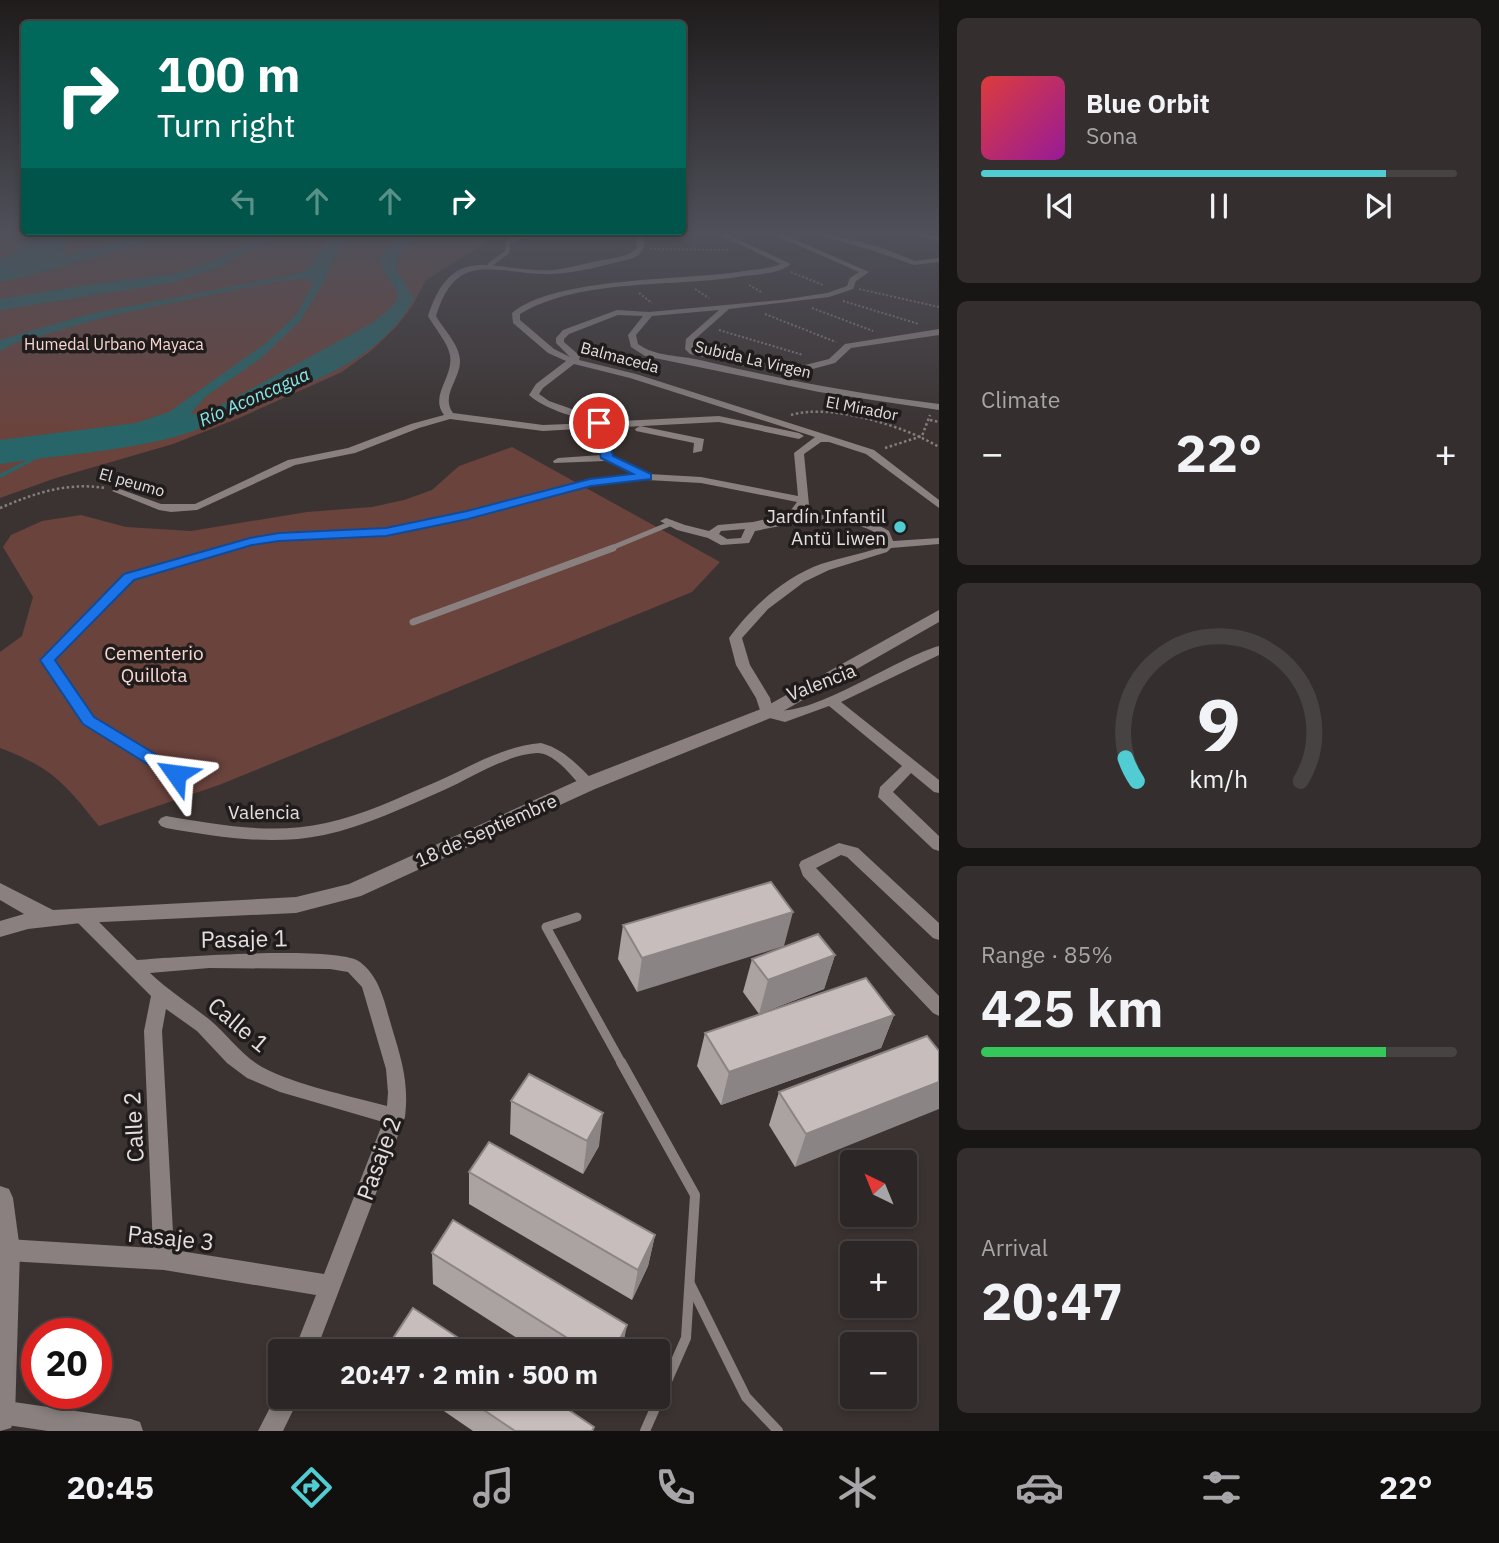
<!DOCTYPE html>
<html lang="en">
<head>
<meta charset="utf-8">
<style>
  body { margin:0; font-family:"IBM Plex Sans",sans-serif; background:#342e2e; color:#f1f3f6; height:100vh; display:flex; flex-direction:column; font-size:26px; white-space:nowrap }
  * { box-sizing:border-box; margin:0 }
  p { font-size:23px; color:#a6a5a7 }
  .icon { flex:none; width:38px; height:38px; fill:none; stroke:currentColor; stroke-width:2; stroke-linecap:round; stroke-linejoin:round }
  .map { position:relative; flex:1; overflow:hidden }
  .panel { display:flex; flex-direction:column; gap:18px; padding:18px; background:#181515; width:560px }
  .panel>* { flex:none }
  .guide { position:absolute; left:21px; top:21px; width:665px; height:214px; border-radius:7px; box-shadow:0 4px 10px #0003,0 0 0 2px #484343; background:#00695c; color:#fff; overflow:hidden }
  .needle { width:46px; rotate:317deg }
  .buttons { position:absolute; left:840px; top:1150px; display:grid; gap:14px }
  .buttons a { display:grid; place-items:center; width:77px; height:77px; border-radius:7px; background:#2c2626; box-shadow:0 4px 10px #0003,0 0 0 2px #484343; font-size:35px }
  .speed { position:absolute; left:21px; top:1318px; display:flex; gap:14px; font-size:35px; font-weight:700; text-align:center }
  .speed>* { display:grid; place-content:center; width:91px; height:91px; border-radius:50%; background:#2c2626; box-shadow:0 4px 10px #0003,0 0 0 2px #484343; line-height:1 }
  .speed .limit { border:10px solid #d22; background:#fff; color:#111 }
  .pin { position:absolute; display:grid; place-items:center; width:60px; height:60px; color:#fff; margin:-30px; border:4px solid #fff; border-radius:50%; box-shadow:0 2px 7px #0007 }
  .me { position:absolute; width:77px; margin:-38px; rotate:301deg; stroke-linejoin:round; filter:drop-shadow(0 0 5px #0008) }
  .turn { display:flex; align-items:center; gap:24px; height:147px; padding:0 21px; font-size:32px }
  .turn .icon { width:91px; height:91px; stroke-width:2.5 }
  .turn b { display:block; font-size:49px; line-height:60px }
  .lanes { display:flex; align-items:center; height:66px; padding:0 21px; background:#0003; justify-content:center; gap:35px; direction:ltr }
  .lanes .off { opacity:.35 }
  .big { font-size:52px; font-weight:700; line-height:1.1 }
  .panel .widget { flex:1; display:flex; flex-direction:column; justify-content:center; gap:10px; min-width:0; padding:0 24px; border-radius:10px; background:#342e2e }
  .panel .dial { align-items:center; gap:0 }
  .dial svg { height:182px; overflow:visible; fill:none; stroke:#484343; stroke-width:7; stroke-linecap:round; text-anchor:middle }
  .dial text { fill:#f1f3f6; stroke:none }
  .song { display:flex; align-items:center; gap:21px }
  .cover { width:84px; height:84px; border-radius:10px; background:linear-gradient(135deg,hsl(0 70% 55%),hsl(300 70% 35%)) }
  .played { height:7px; border-radius:4px; background:linear-gradient(90deg,#51ccd2 85%,#484343 85%) }
  .keys { display:flex; justify-content:space-around; direction:ltr }
  .heat { display:flex; justify-content:space-between; align-items:center; font-size:38px; direction:ltr }
  .charge { height:10px; border-radius:5px; background:linear-gradient(90deg,#34c759 85%,#484343 0) }
  .trip { position:absolute; left:268px; top:1339px; width:402px; height:70px; border-radius:7px; background:#2c2626; box-shadow:0 4px 10px #0003,0 0 0 2px #484343; font-weight:700; line-height:70px; text-align:center }
  .tabs { display:flex; height:112px; justify-content:space-around; align-items:center; background:#120f0f; color:#a6a5a7 }
  .tabs .icon { width:49px; height:49px }
  .tabs .active { color:#51ccd2 }
  .tabs b { font-size:32px; color:#f1f3f6 }
  main { display:flex; flex:1; min-height:0 }
  .map>svg:first-child { display:block }
</style>
</head>
<body>
<main>
<div class="map">
<svg width="939" height="1431" viewBox="0 0 939 1431">
  <rect width="100%" height="100%" fill="#3b3332"/>
  <g fill="#6b433d">
    <polygon points="0,232 498,232 496,236 426,280 413,305 397,326 372,350 342,372 239,418 173,444 56,478 0,498"/>
    <path d="M512 447 720 562 692 592 219 785 99 826C65 784 53 768 0 748V652L22 636 33 597 3 547 11 535 42 521 81 515 126 527 191 531 307 512 372 507 404 500 432 490 459 466Z"/>
  </g>
  <g fill="#276568">
    <polygon points="17,232 80,232 61,250 69,255 158,232 175,232 51,270 0,282 0,259 15,252 23,238"/>
    <polygon points="281,232 294,232 260,243 217,268 171,283 0,310 0,299 92,284 174,274 205,264 264,236"/>
    <path d="M327 232H347L323 283 300 321 260 359 206 396 191 413 199 415 223 404 372 323C416 290 393 297 379 259L400 232H417L398 256 396 269 414 298C385 355 319 379 264 402 235 415 205 428 174 437 118 452 57 455 0 464V440L136 423 169 412 266 343 296 315 313 284 309 279 283 280 109 316 15 343 0 351V340L89 314 296 274 309 268 329 236Z"/>
  </g>
  <g fill="none" stroke-linecap="round" stroke-linejoin="round">
    <polyline stroke="#276568" stroke-width="3.5" points="0,476 37,457"/>
    <g stroke="#847e7d" stroke-width="2" stroke-dasharray="2 2" stroke-linecap="butt">
      <polyline points="650,249 730,250"/>
      <polyline points="791,272 823,285"/>
      <polyline points="749,285 763,293"/>
      <polyline points="695,289 709,298"/>
      <polyline points="859,289 939,307"/>
      <polyline points="639,293 652,303"/>
      <polyline points="843,301 919,324"/>
      <polyline points="812,308 873,331"/>
      <polyline points="765,314 836,342"/>
      <polyline points="719,330 803,355"/>
    </g>
    <g stroke="#847e7d" stroke-width="2.5" stroke-dasharray="2.5 2.5" stroke-linecap="butt">
      <path d="M791 415C831 403 904 426 939 447"/>
      <polyline points="930,420 939,422"/>
      <polyline points="885,448 922,436 930,415"/>
      <path d="M0 508C35 493 67 482 105 488"/>
    </g>
    <polyline stroke="#89807f" stroke-width="4.5" points="490,265 507,252 508,242 529,232"/>
    <g stroke="#89807f" stroke-width="5">
      <polyline points="222,549 279,537 386,532 468,515 591,483 647,477"/>
      <polyline points="609,549 672,523"/>
    </g>
    <g stroke="#89807f" stroke-width="7">
      <polyline points="413,622 613,548"/>
      <polyline points="176,774 89,720 47,660 129,577 230,548"/>
    </g>
    <polyline stroke="#89807f" stroke-width="9" points="577,917 546,927 622,1064"/>
    <g stroke="#89807f" stroke-width="10">
      <polyline points="621,1062 695,1195 686,1338 645,1431"/>
      <polyline points="690,1284 746,1397 778,1431"/>
    </g>
    <g fill="#89807f" fill-rule="evenodd">
      <path d="M636 232H642C648 245 643 254 631 259 607 264 575 274 551 274 497 275 457 247 436 316 444 330 459 344 460 360 461 379 440 395 453 413L543 425 592 423C571 415 546 410 529 395L536 384 566 361 548 353 513 323 512 313C556 276 685 281 744 271 756 269 770 269 781 264L714 232H722L791 264C779 274 759 274 744 276 673 288 583 277 520 314V320L554 349 570 357 556 343V338L563 330 617 310 649 312 781 300 827 293 847 286 850 278 859 272 768 232H778L869 272 856 281 853 289 829 297 729 309 694 340 693 348 696 350 743 360 805 365 829 359 845 344 939 329V335L851 348 835 363 805 371 743 366 690 354 685 349 686 339 719 310 652 316 636 335 638 344C656 357 679 355 700 360 779 379 858 394 939 404V410L819 392 645 356 631 347 628 335 643 316 618 315 569 334 564 339V342L580 356 579 360 636 374 874 450 939 500V508L866 454 829 442H821L804 454 810 515C838 516 864 516 889 531L893 541 939 538V544L891 548 887 552 829 570 804 582 768 609 742 638 750 665 770 698 773 710C811 718 898 657 939 646V655L841 702 939 780V793L934 792 911 773 893 792 939 836V851L933 849 878 797 880 787 902 766 829 706 785 722 762 716 756 698 736 665 729 638C751 607 785 577 821 564 840 558 860 554 879 548L882 544 880 535C842 512 796 523 755 531L749 543 721 545 708 538 677 530 660 521 666 518 685 525 709 531 718 525 753 522 788 514 797 502 701 483 647 480 605 461 554 463 553 461 558 458 601 455 594 428 543 431 450 419 419 428 355 453 295 465 197 510 171 512 159 510 112 491 117 488 161 504H195L288 460 348 448 411 424 444 415C429 395 454 377 450 355 447 341 435 329 428 316 453 238 496 274 554 270 570 268 586 263 602 260 614 258 628 257 637 248ZM574 364 630 378 815 437 794 453 798 496 701 477 649 474 612 456 604 428 719 422 799 439 804 436 799 433 719 416 602 422 600 419 549 401 539 394 543 388ZM745 529 741 538 727 539 719 534 721 531Z"/>
      <polygon points="808,232 820,232 880,247 915,261 939,258 939,262 914,265 874,251"/>
      <polygon points="903,232 916,232 939,237 939,241"/>
      <polygon points="640,426 704,439 702,451 693,453 694,443 636,431 635,429"/>
      <path d="M541 743C564 749 577 765 593 780L595 784 593 788H583C571 776 555 753 537 753 508 754 471 778 444 790 405 807 366 826 324 835 272 846 218 837 166 828L161 826 158 822 161 818 166 816C219 825 273 835 326 823 364 815 400 797 436 782 470 767 503 746 541 743Z"/>
      <polygon points="839,843 858,848 939,923 939,940 933,938 847,857 841,855 816,868 939,996 939,1016 933,1013 803,876 799,865 801,861"/>
      <path d="M81 909 87 910 137 960C172 957 338 945 360 962 381 978 385 1005 392 1028 402 1061 409 1083 405 1117L316 1351H294L316 1295 164 1270 7 1261 0 1258V1242L7 1239 153 1248 144 1031 151 996 75 920 73 915 75 910ZM209 968 330 969 348 972 362 987 386 1069 388 1093 387 1106C347 1095 298 1086 262 1067 241 1055 228 1035 210 1020 190 1004 169 991 150 973ZM166 1009 197 1031 227 1063 247 1078 280 1092 383 1122 324 1274 174 1250 162 1031Z"/>
      <polygon points="280,1388 280,1396 300,1396 283,1431 258,1431"/>
      <polygon points="0,1400 131,1419 140,1422 143,1431 48,1431 0,1424"/>
    </g>
    <g fill="#89807f" fill-rule="evenodd">
      <polygon points="939,610 939,622 773,717 595,789 361,896 296,913 81,923 28,929 0,937 0,921 24,914 0,900 0,883 53,910 296,897 349,884 581,779 761,709"/>
      <polygon points="0,1186 9,1189 13,1198 20,1250 15,1417 11,1428 0,1431"/>
    </g>
  </g>
  <g fill="#aba3a2">
    <polygon points="771,882 637,992 618,959 623,925"/>
    <polygon points="835,955 824,989 759,1014 743,992 752,959"/>
    <polygon points="894,1015 881,1048 721,1105 697,1066 705,1033"/>
    <polygon points="939,1051 795,1167 769,1125 779,1092"/>
    <polygon points="511,1101 599,1146 583,1174 510,1134"/>
    <polygon points="469,1172 655,1235 648,1266 632,1300 469,1204"/>
    <polygon points="432,1253 622,1351 537,1351 433,1284"/>
    <polygon points="422,1396 548,1396 593,1431 473,1431"/>
  </g>
  <g fill="#8b8484">
    <polygon points="793,912 784,946 637,992 642,958"/>
    <polygon points="835,955 824,989 759,1014 768,980"/>
    <polygon points="894,1015 881,1048 721,1105 729,1072"/>
    <polygon points="939,1082 939,1109 795,1167 806,1134"/>
    <polygon points="603,1113 599,1146 583,1174 587,1141"/>
    <polygon points="655,1235 648,1266 632,1300 638,1270"/>
    <polygon points="627,1325 622,1351 614,1351"/>
  </g>
  <g fill="#c7bdbc" stroke="#8b8484" stroke-width="2">
    <polygon points="771,882 793,912 642,958 623,925"/>
    <polygon points="818,934 835,955 768,980 752,959"/>
    <polygon points="866,978 894,1015 729,1072 705,1033"/>
    <polygon points="927,1036 939,1051 939,1082 806,1134 779,1092"/>
    <polygon points="529,1074 603,1113 587,1141 511,1101"/>
    <polygon points="489,1142 655,1235 638,1270 469,1172"/>
    <polygon points="453,1220 627,1325 614,1351 588,1351 432,1253"/>
    <polygon points="413,1308 478,1351 396,1351 388,1346"/>
    <polygon points="463,1396 548,1396 594,1427 592,1431 515,1431"/>
  </g>
  <linearGradient id="sky" x2="0" y2="1"><stop stop-color="#201c1c"/><stop offset="0.54" stop-color="#4f505a"/><stop offset="1" stop-color="#4f505a" stop-opacity="0"/></linearGradient>
  <rect width="939" height="432" fill="url(#sky)"/>
  <polygon fill="#1a73e8" stroke="#114b97" stroke-width="2" points="599,420 605,423 613,456 651,474 651,479 591,486 468,519 386,536 279,541 252,545 134,580 55,660 94,717 182,770 184,774 182,778 170,778 83,724 40,660 124,574 250,538 279,533 386,528 467,511 590,479 633,474 601,458 594,423"/>
  <circle fill="#51ccd2" stroke="#201c1b" stroke-width="2.5" cx="900" cy="527" r="7"/>
  <g text-anchor="middle" dominant-baseline="central" stroke-width="7" stroke-linejoin="round" paint-order="stroke">
    <g font-size="16" fill="#f8d7d2" stroke="#201c1b">
      <text x="114" y="344">Humedal Urbano Mayaca</text>
    </g>
    <g font-size="16" fill="#e4dfde" stroke="#201c1b">
      <text transform="translate(620 357) rotate(15)">Balmaceda</text>
      <text transform="translate(753 359) rotate(13)">Subida La Virgen</text>
      <text transform="translate(862 408) rotate(11)">El Mirador</text>
      <text transform="translate(132 482) rotate(16)">El peumo</text>
    </g>
    <g font-size="18" font-style="italic" fill="#87e9ed" stroke="#201c1b">
      <text transform="translate(254 397) rotate(-24)">Río Aconcagua</text>
    </g>
    <g font-size="19" fill="#e4dfde" stroke="#201c1b" text-anchor="end">
      <text x="886" y="516">Jardín Infantil<tspan x="886" dy="22">Antü Liwen</tspan></text>
    </g>
    <g font-size="19" fill="#f8d7d2" stroke="#201c1b">
      <text x="154" y="653">Cementerio<tspan x="154" dy="22">Quillota</tspan></text>
    </g>
    <g font-size="19" fill="#e4dfde" stroke="#201c1b">
      <text transform="translate(821 682) rotate(-21)">Valencia</text>
      <text x="264" y="812">Valencia</text>
      <text transform="translate(486 830) rotate(-24)">18 de Septiembre</text>
    </g>
    <g font-size="23" fill="#e4dfde" stroke="#201c1b">
      <text transform="translate(244 938) rotate(-1)">Pasaje 1</text>
      <text transform="translate(239 1024) rotate(40)">Calle 1</text>
      <text transform="translate(133 1127) rotate(-93)">Calle 2</text>
      <text transform="translate(378 1158) rotate(-70)">Pasaje 2</text>
      <text transform="translate(171 1237) rotate(6)">Pasaje 3</text>
    </g>
  </g>
</svg>
<div class="buttons">
<a><svg class="needle" viewBox="-14 -14 28 28"><path d="M0-13l5 13h-10z" fill="#e53935"/><path d="M0 13l5-13h-10z" fill="#a6a5a7"/></svg></a>
<a>+</a>
<a>−</a>
</div>
<div class="speed"><div class="limit">20</div></div>
<div class="pin" style="left:599px;top:423px;background:#d93025"><svg class="icon" aria-label="arrive" viewBox="0 0 24 24"><path d="M6 21V4h12l-3 4 3 4H6"/></svg></div>
<svg class="me" style="left:176px;top:774px" viewBox="-20 -20 40 40"><path d="M0-17L14 15 0 8-14 15z" fill="#1a73e8" stroke="#fff" stroke-width="4"/></svg>
<div class="trip">20:47 · 2 min · 500 m</div>
<div class="guide">
<div class="turn"><svg class="icon" aria-label="right" viewBox="0 0 24 24"><path d="M7 20v-9h11M14 6l5 5-5 5"/></svg><div><b>100 m</b>Turn right</div></div>
<div class="lanes"><svg class="icon off" aria-label="left" viewBox="0 0 24 24"><path d="M17 20v-9H6M10 6l-5 5 5 5"/></svg><svg class="icon off" aria-label="ahead" viewBox="0 0 24 24"><path d="M12 20V5M6 11l6-6 6 6"/></svg><svg class="icon off" aria-label="ahead" viewBox="0 0 24 24"><path d="M12 20V5M6 11l6-6 6 6"/></svg><svg class="icon" aria-label="right" viewBox="0 0 24 24"><path d="M7 20v-9h11M14 6l5 5-5 5"/></svg></div>
</div>
</div>
<section class="panel">
<div class="widget">
<div class="song"><i class="cover"></i><div><b>Blue Orbit</b><p>Sona</p></div></div>
<div class="played"></div>
<div class="keys"><svg class="icon" aria-label="previous" viewBox="0 0 24 24"><path d="M18 5L8 12l10 7zM5 5v14"/></svg><svg class="icon" aria-label="pause" viewBox="0 0 24 24"><path d="M8 5v14M16 5v14"/></svg><svg class="icon" aria-label="next" viewBox="0 0 24 24"><path d="M6 5l10 7-10 7zM19 5v14"/></svg></div>
</div>
<div class="widget"><p>Climate</p>
<div class="heat"><a>−</a><b class="big">22°</b><a>+</a></div>
</div>
<div class="widget dial"><svg viewBox="0 0 100 80">
<path d="M14 69A42 42 0 1 1 86 69"/>
<path d="M14 69A42 42 0 0 1 9 59" stroke="#51ccd2"/>
<text x="50" y="56" font-size="32" font-weight="700">9</text>
<text x="50" y="72" font-size="11">km/h</text>
</svg></div>
<div class="widget"><p>Range · 85%</p><b class="big">425 km</b><div class="charge"></div></div>
<div class="widget"><p>Arrival</p><b class="big">20:47</b></div>
</section>
</main>
<nav class="tabs">
<b>20:45</b>
<svg class="icon active" aria-label="directions" viewBox="0 0 24 24"><path d="M12 3l9 9-9 9-9-9zM9 14v-3h6M13 9l2 2-2 2"/></svg>
<svg class="icon" aria-label="music" viewBox="0 0 24 24"><path d="M9 18V5l10-2v13"/><circle cx="6" cy="18" r="3"/><circle cx="16" cy="16" r="3"/></svg>
<svg class="icon" aria-label="phone" viewBox="0 0 24 24"><path d="M5 4h4l2 5-3 2q2 4 5 5l2-3 5 2v4C11 20 4 13 5 4z"/></svg>
<svg class="icon" aria-label="climate" viewBox="0 0 24 24"><path d="M12 3v18M4 7l16 10M4 17L20 7"/></svg>
<svg class="icon" aria-label="car" viewBox="0 0 24 24"><path d="M5 17H2v-5l4-1 3-4h7l3 4 3 1v5h-3M9 17h6M6 11h13"/><circle cx="7" cy="17" r="2"/><circle cx="17" cy="17" r="2"/></svg>
<svg class="icon" aria-label="filters" viewBox="0 0 24 24"><path d="M4 7h16M4 17h16"/><circle cx="9" cy="7" r="2"/><circle cx="15" cy="17" r="2"/></svg>
<b>22°</b>
</nav>
</body>
</html>
